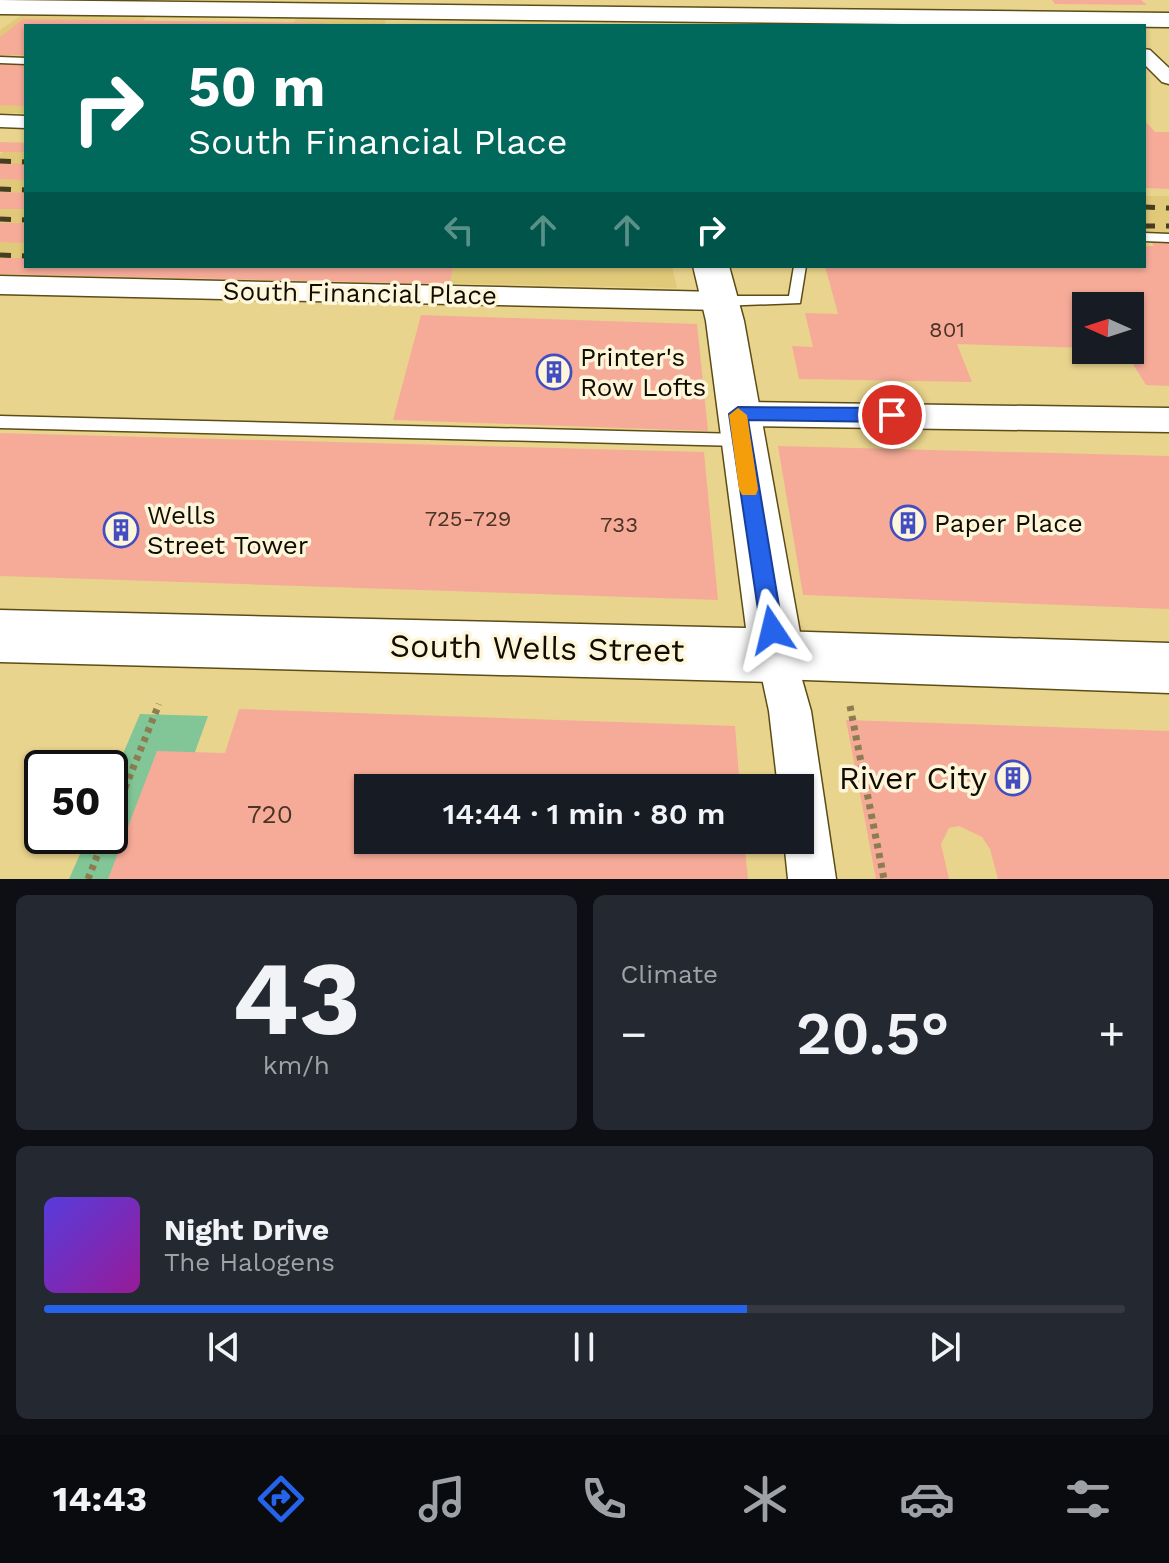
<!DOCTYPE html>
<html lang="en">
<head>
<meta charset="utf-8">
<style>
  body { margin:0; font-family:"Work Sans",sans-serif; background:#242831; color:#f1f3f6; height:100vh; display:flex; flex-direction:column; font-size:30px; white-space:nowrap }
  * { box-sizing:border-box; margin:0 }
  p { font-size:26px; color:#9ea1a6 }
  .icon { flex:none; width:44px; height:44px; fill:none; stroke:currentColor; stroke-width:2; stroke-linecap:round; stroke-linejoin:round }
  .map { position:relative; height:879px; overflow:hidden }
  .sheet { display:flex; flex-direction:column; gap:16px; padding:16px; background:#0d0f14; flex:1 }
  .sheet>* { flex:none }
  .banner { position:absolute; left:24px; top:24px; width:1122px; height:244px; border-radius:0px; box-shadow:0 2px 6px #0004; background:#00695c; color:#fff; overflow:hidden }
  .needle { width:52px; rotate:273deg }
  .fabs { position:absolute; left:1072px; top:292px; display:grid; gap:16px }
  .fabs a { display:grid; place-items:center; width:72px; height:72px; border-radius:0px; background:#171b24; box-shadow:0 2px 6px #0004; font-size:40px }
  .speed { position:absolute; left:24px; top:750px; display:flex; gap:16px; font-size:40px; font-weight:700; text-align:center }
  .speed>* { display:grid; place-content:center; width:104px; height:104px; border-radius:50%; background:#171b24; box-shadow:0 2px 6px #0004; line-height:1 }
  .speed .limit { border:4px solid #111; border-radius:12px; background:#fff; color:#111 }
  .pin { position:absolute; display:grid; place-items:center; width:68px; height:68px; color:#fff; margin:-34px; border:4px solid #fff; border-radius:50%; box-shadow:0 2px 8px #0007 }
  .me { position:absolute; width:88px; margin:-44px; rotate:350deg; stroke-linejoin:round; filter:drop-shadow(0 0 6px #0008) }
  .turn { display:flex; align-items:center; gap:28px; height:168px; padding:0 32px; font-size:36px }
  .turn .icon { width:104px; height:104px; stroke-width:2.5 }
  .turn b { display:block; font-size:56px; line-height:68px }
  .lanes { display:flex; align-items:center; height:76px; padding:0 32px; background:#0003; justify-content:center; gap:40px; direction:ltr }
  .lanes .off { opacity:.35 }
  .big { font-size:60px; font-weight:600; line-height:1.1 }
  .sheet .card { flex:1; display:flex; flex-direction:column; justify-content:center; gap:12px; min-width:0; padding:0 28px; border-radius:12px; background:#242831 }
  .sheet .dial { align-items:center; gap:0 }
  .dial b { font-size:104px; line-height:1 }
  .song { display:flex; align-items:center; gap:24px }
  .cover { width:96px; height:96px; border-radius:12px; background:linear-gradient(135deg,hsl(250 70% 55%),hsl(300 70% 35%)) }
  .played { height:8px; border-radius:4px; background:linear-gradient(90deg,#2563eb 65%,#363941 65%) }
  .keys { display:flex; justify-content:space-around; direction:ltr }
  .heat { display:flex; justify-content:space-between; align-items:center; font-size:44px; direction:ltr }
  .sheet .tiles { flex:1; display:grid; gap:16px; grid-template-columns:1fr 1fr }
  .card:last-child { grid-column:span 2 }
  .trip { position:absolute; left:354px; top:774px; width:460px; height:80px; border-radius:0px; background:#171b24; box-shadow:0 2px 6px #0004; font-weight:600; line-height:80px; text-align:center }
  .menu { display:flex; height:128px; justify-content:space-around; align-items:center; background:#090b0e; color:#9ea1a6 }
  .menu .icon { width:56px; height:56px }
  .menu .active { color:#2563eb }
  .menu b { font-size:36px; color:#f1f3f6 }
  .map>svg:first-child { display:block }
</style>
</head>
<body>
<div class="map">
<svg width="1169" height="879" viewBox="0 0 1169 879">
  <rect width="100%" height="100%" fill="#e9d48d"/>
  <g fill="#e0c979">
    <polygon points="22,15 147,16 137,26 26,26 26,113 0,113 0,30"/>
    <polygon points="297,18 387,18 384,26 291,26"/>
    <polygon points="13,142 26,143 26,266 672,266 677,288 0,274 0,155"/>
    <rect x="1144" y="196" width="25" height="37"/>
  </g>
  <polygon fill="#82c697" points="140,714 208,716 149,879 69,879 88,836 110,836 110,784"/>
  <g fill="#f6ab99">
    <polygon points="1052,0 1141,0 1147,5 1055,4"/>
    <polygon points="23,19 325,23 325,26 26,26 26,55 0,55 0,37"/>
    <polygon points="0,61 26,61 26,106 0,105"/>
    <polygon points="1144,120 1155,132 1169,132 1169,189 1144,188"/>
    <polygon points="0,142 26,143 26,152 0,152"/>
    <polygon points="0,163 26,164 26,180 0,179"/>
    <polygon points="0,192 26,193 26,209 0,209"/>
    <polygon points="0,223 26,223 26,243 0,242"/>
    <polygon points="1150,241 1169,242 1169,386 1146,385 1124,350 1130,350 1130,306 1086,306 1086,348 957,344 972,382 799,379 792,346 813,347 805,313 838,314 825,266 1144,266 1144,246 1154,246"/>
    <polygon points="0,258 26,258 26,266 453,266 450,284 0,274"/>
    <polygon points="421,315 697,324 708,431 393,420"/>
    <polygon points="0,433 704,452 718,600 0,576"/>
    <polygon points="778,446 1169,456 1169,609 803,595"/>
    <polygon points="239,709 735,726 740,788 368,788 368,840 744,840 748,879 108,879 157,751 225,753"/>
    <polygon points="846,720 1169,731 1169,879 998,879 990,849 982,837 959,826 949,828 941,844 949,879 876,879"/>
  </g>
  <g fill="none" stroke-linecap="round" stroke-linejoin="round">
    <g stroke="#5c4d16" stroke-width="3">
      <g id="service">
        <polygon points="0,57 26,58 26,64 0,63"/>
        <polygon points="1144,233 1169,234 1169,242 1144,241"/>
        <polygon points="794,266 806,266 800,303 719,306 712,301 719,296 789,296"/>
        <polygon points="0,416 741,434 747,436 749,440 747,444 741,446 0,428"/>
      </g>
    </g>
    <g stroke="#5c4d16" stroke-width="3">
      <g id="minor">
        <polygon points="1144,49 1150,50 1169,68 1169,84 1162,82 1144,64"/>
        <polygon points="0,115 26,116 26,128 0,127"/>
        <polygon points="0,276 719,292 729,295 733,301 729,307 719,310 0,294"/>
        <polygon points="738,402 1169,408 1169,432 738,426 727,422 722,414 727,406"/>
        <polygon points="777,636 791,641 811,711 836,879 788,879 784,840 800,840 800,788 778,788 769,711 757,655 763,641"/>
      </g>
    </g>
    <g stroke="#5c4d16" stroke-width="3">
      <polygon id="tertiary" points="777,631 1169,643 1169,693 777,679 759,672 752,655 759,638"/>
    </g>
    <g stroke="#5c4d16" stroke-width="3">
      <g id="secondary">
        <polygon points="0,0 1169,13 1169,27 0,14"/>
        <polygon points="693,266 729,266 744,321 804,655 796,674 777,682 0,662 0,610 746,628 706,321"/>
      </g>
    </g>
    <g stroke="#8c7d50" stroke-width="7" stroke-dasharray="5 5" stroke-linecap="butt">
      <polyline points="850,706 884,879"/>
      <polyline points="110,825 159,704"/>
      <polyline points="88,879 105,836"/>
    </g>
    <use href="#service" fill="#fff" fill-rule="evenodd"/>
    <use href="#minor" fill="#fff" fill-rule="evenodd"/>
    <use href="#tertiary" fill="#fff" fill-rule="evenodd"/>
    <use href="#secondary" fill="#fff" fill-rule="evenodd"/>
    <g stroke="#473d22" stroke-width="5" stroke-dasharray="11 11" stroke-linecap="butt">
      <polyline points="0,161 26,162"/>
      <polyline points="0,189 26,190"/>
      <polyline points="1144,207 1169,208"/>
      <polyline points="0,219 26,220"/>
      <polyline points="1144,226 1169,226"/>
      <polyline points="0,255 26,256"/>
    </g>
  </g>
  <polygon fill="#2563eb" stroke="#184099" stroke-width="2" points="738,407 892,408 900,415 892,422 748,420 783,630 780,637 772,641 764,637 761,630 729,414"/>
  <polygon fill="#f59e0b" points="738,408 747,415 758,489 756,495 742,495 739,489 729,415"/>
  <defs>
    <g id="building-ring" transform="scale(1.8)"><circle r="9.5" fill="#fef6da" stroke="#434dc2" stroke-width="1.5"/><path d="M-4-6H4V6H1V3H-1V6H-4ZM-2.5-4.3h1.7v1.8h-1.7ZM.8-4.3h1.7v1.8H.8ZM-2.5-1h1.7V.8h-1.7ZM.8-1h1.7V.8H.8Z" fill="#434dc2"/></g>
  </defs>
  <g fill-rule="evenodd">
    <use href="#building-ring" x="554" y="372"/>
    <use href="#building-ring" x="908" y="523"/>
    <use href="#building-ring" x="121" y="530"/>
    <use href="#building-ring" x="1013" y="778"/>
  </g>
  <g text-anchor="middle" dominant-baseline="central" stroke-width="7" stroke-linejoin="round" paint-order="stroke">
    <g font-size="22" fill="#4b3426">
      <text x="947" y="329">801</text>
      <text x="468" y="518">725-729</text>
      <text x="619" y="524">733</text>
    </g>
    <g font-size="26" fill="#120c00" stroke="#fef6da">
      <text transform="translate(360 293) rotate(1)">South Financial Place</text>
    </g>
    <g font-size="26" fill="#120c00" stroke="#fef6da" text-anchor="start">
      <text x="580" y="357">Printer's<tspan x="580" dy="30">Row Lofts</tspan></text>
      <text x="147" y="515">Wells<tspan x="147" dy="30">Street Tower</tspan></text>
      <text x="934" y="523">Paper Place</text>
    </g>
    <g font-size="26" fill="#4b3426">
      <text x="270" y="814">720</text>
    </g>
    <g font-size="32" fill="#120c00" stroke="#fef6da">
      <text transform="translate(537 648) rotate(1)">South Wells Street</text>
    </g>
    <g font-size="32" fill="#120c00" stroke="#fef6da" text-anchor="end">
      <text x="987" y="778">River City</text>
    </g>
  </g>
</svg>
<div class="fabs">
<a><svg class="needle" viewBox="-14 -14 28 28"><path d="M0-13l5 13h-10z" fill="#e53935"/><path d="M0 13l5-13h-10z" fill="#9ea1a6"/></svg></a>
</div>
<div class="speed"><div class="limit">50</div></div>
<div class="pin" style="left:892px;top:415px;background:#d93025"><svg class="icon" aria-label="arrive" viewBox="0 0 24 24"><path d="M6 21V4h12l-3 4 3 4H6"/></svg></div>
<svg class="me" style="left:772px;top:630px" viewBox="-20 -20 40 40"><path d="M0-17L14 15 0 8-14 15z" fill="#2563eb" stroke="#fff" stroke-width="4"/></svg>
<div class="trip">14:44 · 1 min · 80 m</div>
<div class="banner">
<div class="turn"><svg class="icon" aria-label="right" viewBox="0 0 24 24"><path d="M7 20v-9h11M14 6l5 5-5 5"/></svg><div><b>50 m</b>South Financial Place</div></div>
<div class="lanes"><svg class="icon off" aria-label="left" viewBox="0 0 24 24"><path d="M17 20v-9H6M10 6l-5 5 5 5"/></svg><svg class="icon off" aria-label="ahead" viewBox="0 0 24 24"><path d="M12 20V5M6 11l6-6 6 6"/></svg><svg class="icon off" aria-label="ahead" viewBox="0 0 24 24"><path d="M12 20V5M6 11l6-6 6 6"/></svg><svg class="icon" aria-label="right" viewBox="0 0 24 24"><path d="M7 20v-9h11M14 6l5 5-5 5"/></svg></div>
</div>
</div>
<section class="sheet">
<div class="tiles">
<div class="card dial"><b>43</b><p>km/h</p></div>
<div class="card"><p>Climate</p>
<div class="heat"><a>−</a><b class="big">20.5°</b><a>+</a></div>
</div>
<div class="card">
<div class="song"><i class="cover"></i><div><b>Night Drive</b><p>The Halogens</p></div></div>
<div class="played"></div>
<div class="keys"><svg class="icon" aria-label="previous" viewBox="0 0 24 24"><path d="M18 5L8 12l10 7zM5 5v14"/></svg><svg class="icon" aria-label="pause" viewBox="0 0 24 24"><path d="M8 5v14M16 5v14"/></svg><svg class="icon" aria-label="next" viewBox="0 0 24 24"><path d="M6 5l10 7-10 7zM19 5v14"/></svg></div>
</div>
</div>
</section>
<nav class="menu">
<b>14:43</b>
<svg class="icon active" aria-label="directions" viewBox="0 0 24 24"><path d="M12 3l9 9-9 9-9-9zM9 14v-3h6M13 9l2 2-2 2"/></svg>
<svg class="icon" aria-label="music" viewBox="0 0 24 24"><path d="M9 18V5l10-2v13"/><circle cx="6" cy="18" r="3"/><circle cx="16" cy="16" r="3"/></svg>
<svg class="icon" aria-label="phone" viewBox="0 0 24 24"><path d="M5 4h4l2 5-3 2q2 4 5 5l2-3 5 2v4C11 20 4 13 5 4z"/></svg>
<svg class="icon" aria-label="climate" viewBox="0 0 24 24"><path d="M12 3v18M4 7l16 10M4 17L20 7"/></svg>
<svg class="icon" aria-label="car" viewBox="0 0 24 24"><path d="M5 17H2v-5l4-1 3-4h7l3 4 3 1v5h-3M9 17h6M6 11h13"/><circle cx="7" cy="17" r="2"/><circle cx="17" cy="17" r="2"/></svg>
<svg class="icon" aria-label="filters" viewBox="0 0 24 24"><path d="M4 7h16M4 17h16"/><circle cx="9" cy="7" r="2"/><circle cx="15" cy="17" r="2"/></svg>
</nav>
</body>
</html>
